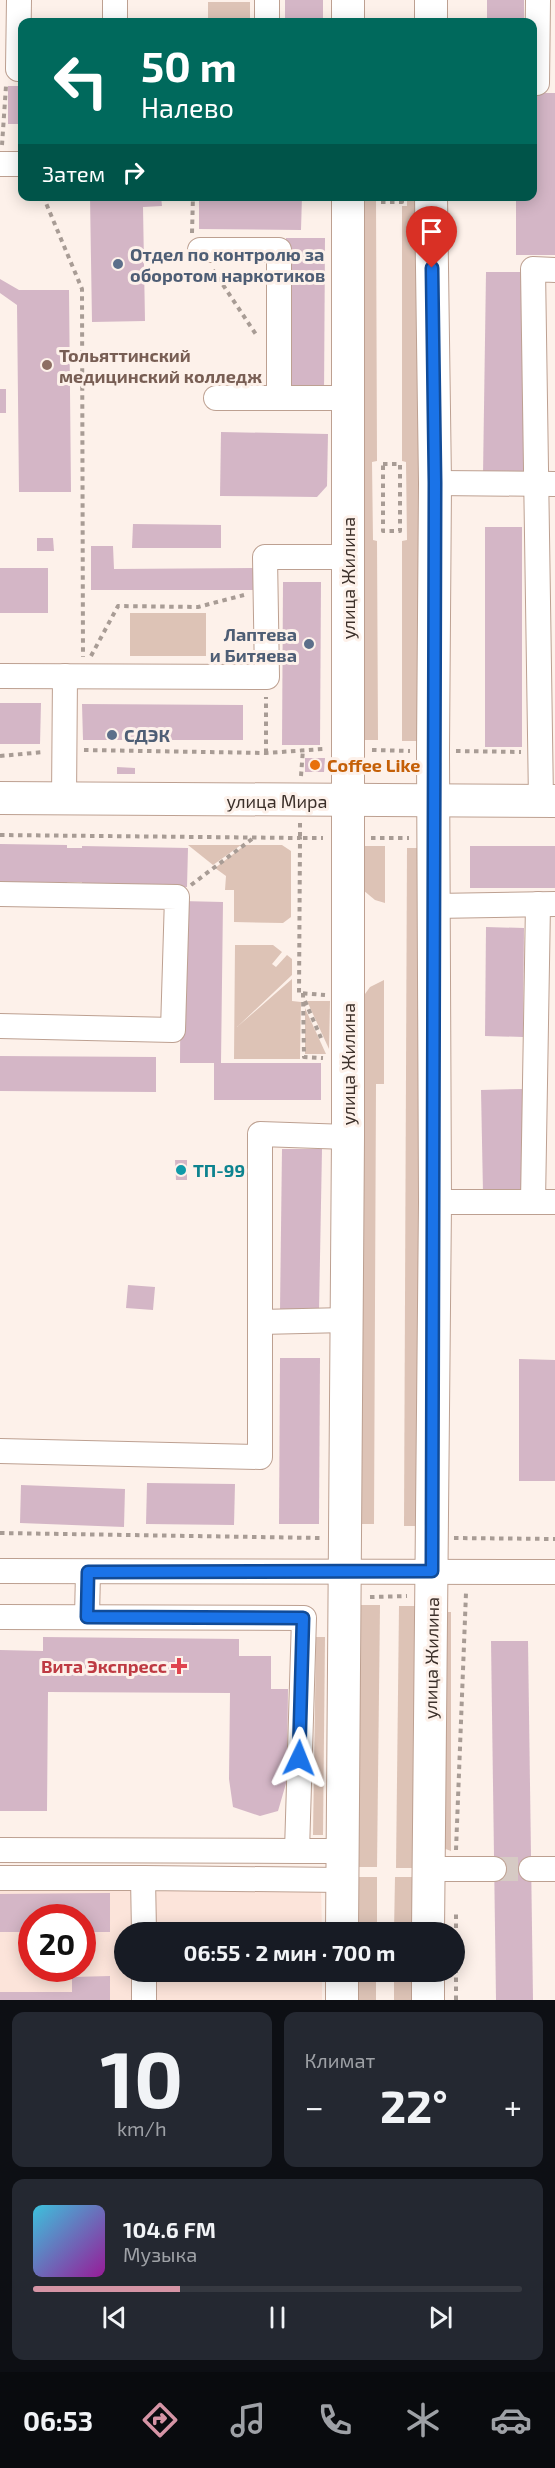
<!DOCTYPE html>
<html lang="ru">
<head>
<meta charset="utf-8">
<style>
  body { margin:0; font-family:"Exo 2",sans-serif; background:#242831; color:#f1f3f6; height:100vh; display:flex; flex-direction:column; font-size:22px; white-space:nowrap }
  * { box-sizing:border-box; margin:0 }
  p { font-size:20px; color:#9ea1a6 }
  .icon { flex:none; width:33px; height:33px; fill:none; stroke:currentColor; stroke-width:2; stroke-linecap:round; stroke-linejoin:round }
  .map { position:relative; height:2000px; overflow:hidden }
  .sheet { display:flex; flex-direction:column; gap:12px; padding:12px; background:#0d0f14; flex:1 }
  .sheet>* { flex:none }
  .top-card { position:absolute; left:18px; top:18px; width:519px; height:183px; border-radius:12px; box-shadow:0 3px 15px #0003; background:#00695c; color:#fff; overflow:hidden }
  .speed { position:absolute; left:18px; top:1904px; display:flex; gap:12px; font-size:30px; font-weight:700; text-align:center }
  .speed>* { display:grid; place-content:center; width:78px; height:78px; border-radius:50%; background:#171b24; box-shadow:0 3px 15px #0003; line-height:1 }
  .speed .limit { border:9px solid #d22; background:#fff; color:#111 }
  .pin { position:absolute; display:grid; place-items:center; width:51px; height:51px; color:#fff; margin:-62px -26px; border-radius:50% 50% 50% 0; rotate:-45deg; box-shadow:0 0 6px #0007 }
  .pin .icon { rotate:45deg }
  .me { position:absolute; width:66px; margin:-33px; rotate:2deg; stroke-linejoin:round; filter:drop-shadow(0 0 4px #0008) }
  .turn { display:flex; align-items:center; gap:21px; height:126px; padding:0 24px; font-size:27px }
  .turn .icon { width:78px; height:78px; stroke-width:2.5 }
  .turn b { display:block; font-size:42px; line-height:51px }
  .then { display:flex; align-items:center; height:57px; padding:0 24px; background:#0003; gap:12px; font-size:22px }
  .big { font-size:45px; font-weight:700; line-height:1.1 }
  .sheet .card { flex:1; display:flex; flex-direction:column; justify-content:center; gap:9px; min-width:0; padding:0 21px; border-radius:12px; background:#242831 }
  .sheet .dial { align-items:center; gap:0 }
  .dial b { font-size:78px; line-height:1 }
  .song { display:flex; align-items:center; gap:18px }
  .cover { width:72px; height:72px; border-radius:9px; background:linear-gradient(135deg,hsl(190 70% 55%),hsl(300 70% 35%)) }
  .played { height:6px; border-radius:3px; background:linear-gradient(90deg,#d594a5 30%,#363941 30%) }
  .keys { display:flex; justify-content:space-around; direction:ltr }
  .heat { display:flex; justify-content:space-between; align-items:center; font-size:33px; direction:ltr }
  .sheet .tiles { flex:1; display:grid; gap:12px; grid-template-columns:1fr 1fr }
  .card:last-child { grid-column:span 2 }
  .trip { position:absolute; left:114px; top:1922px; width:351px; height:60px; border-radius:30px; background:#171b24; box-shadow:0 3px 15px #0003; font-weight:700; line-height:60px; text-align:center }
  .tab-bar { display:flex; height:96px; justify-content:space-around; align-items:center; background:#090b0e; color:#9ea1a6 }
  .tab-bar .icon { width:42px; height:42px }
  .tab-bar .active { color:#d594a5 }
  .tab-bar b { font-size:27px; color:#f1f3f6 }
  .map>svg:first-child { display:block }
</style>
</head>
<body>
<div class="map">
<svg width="555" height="2000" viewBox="0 0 555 2000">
  <rect width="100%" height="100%" fill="#fdf1ea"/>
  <path fill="#fce4da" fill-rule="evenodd" d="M0 1887H321L322 1932H124V1971H322V2000H0ZM32 1917H82V1968H32Z"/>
  <g fill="#ddc3b6">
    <rect x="208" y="2" width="42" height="20"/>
    <polygon points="359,197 376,197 377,461 372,462 373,540 377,541 378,740 361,740"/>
    <polygon points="407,197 423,197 423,741 402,741 402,541 407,540 406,462 402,461 402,206 407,206"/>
    <rect x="130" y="613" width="76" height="43"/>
    <polygon points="188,845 241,845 213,865"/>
    <polygon points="245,845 282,845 291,851 291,917 283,923 234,922 234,890 225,890 226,876 215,868"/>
    <polygon points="360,846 385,846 385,903 375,900 363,890"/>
    <polygon points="407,848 422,848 419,1526 404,1526"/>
    <polygon points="235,945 273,945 282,952 272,964 276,967 287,955 292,959 292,975 237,1027 292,979 292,1001 301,1002 300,1059 234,1059"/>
    <polygon points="384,980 384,1084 376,1084 374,1524 358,1524 360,1001 370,987"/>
    <polygon points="307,1001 330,1001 329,1049"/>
    <polygon points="305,1008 326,1054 305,1054"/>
    <polygon points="360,1605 380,1605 377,1867 357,1867"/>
    <polygon points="399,1606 418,1606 415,1868 396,1868"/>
    <polygon points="441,1612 451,1612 451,1851 443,1848"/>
    <polygon points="316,1637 325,1637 323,1835 313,1835"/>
    <polygon points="356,1877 377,1877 377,1932 355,1932"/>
    <polygon points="395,1877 417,1877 416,1932 394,1932"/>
    <polygon points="355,1971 376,1971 376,2000 354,2000"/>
    <polygon points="394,1971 416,1971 415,2000 394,2000"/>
  </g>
  <g fill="#d4b6c6">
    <rect x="285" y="0" width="38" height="22"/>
    <rect x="487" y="0" width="37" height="22"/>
    <rect x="8" y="86" width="14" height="38"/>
    <polygon points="532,93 555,93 555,255 516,255 516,196 532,196"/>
    <polygon points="90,196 161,196 162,206 143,207 145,321 92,322"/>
    <polygon points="199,196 302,196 301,230 199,229"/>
    <polygon points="286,238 325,238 324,397 285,396"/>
    <polygon points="486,272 526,272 523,475 483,475"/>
    <polygon points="0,279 19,290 69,290 71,492 19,492 17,305 0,293"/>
    <rect x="0" y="389" width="6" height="24"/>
    <polygon points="221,432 328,434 327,486 317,497 220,496"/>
    <polygon points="133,524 221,525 221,548 132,548"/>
    <rect x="485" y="527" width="37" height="220"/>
    <polygon points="37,538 53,538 54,551 37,551"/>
    <polygon points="91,546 113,546 114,569 253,568 253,590 91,590"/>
    <rect x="0" y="568" width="48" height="45"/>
    <polygon points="283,582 321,582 320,745 282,745"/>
    <polygon points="0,703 41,703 40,744 0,744"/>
    <polygon points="82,704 243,705 243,740 83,740"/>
    <polygon points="305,758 325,758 324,772 305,772"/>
    <polygon points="117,767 135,768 135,774 117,774"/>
    <polygon points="0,844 67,845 67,848 82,848 82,846 188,848 187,887 82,885 82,882 67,882 67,886 0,884"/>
    <rect x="470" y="846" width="85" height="42"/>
    <polygon points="181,901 223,902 221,1063 321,1063 321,1100 214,1100 214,1063 180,1063"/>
    <polygon points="486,927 524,928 523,1037 485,1036"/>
    <polygon points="0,1056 156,1057 156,1092 0,1091"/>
    <polygon points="524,1089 526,1192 483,1193 481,1090"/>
    <polygon points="282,1149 322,1149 319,1312 280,1311"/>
    <polygon points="175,1160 187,1160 187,1180 176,1180"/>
    <polygon points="128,1285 155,1287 153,1310 126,1308"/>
    <polygon points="280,1358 320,1358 319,1524 279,1524"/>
    <polygon points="519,1359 555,1360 555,1481 519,1481"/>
    <polygon points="147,1483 235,1484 234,1525 146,1524"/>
    <polygon points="21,1485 125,1489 124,1527 20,1523"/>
    <polygon points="43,1637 239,1639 239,1656 271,1656 271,1689 288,1689 287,1780 278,1811 260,1816 233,1807 229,1779 230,1693 48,1692 47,1811 0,1811 0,1650 43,1651"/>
    <polygon points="491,1641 528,1641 533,2000 496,2000"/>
    <polygon points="110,1893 110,1932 82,1932 82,1917 32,1917 32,1932 0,1932 0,1894"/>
    <polygon points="110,1976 110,2000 0,2000 0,1992 72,1992 72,1977"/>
  </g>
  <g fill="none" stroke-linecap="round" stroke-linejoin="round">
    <polyline stroke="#d6cac4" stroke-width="24" stroke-dasharray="24 12" stroke-linecap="butt" points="494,1869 531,1869"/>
    <g stroke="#bda091" stroke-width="26">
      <g id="minor">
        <polyline points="19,0 18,69 22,69"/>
        <polyline points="115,0 115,22"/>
        <polyline points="267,0 267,22"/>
        <polyline points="537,83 538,0"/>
        <polyline points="0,164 22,164"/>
        <polyline points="200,250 279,250 279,398"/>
        <polyline points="216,398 349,398"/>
        <polyline points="435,483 555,484"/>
        <polyline points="0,676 267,677 265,557 348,557"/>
        <polyline points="64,799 65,676"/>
        <polyline points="541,801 533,269 555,270"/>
        <polyline points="0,894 177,897 173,1030 0,1026"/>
        <polyline points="434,906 555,904"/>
        <polyline points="435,1202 555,1202"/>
        <polyline points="533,1202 538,904"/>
        <polyline points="260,1322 346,1320"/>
        <polyline points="0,1451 260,1457 260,1134 348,1137"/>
        <polyline points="0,1571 555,1572"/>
        <polyline points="0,1617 304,1618 297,1851 342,1851"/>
        <polyline points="87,1617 88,1572"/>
        <polyline points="0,1850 297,1851"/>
        <polyline points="429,1869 494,1869"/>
        <polyline points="531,1869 555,1869"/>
        <polyline points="0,1878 143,1878"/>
        <polyline points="144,1932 143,1878 342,1880"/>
        <polyline points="144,1971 144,2000"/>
      </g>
    </g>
    <g stroke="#bda091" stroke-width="34">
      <g id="major">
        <polyline points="348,22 348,0"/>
        <polyline points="431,22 431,0"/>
        <polyline points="0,798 555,801"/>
        <polyline points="342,1932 348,1137 348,196"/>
        <polyline points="428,1932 435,1202 433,751 435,483 431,196"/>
        <polyline points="342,2000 342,1971"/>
        <polyline points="428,2000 428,1971"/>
      </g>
    </g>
    <g stroke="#a89c95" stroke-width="4" stroke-dasharray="4.5 4.5" stroke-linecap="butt">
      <polyline points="2,145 6,86"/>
      <polyline points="43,196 82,289 83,657"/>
      <polyline points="378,196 378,202 402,202 402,196"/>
      <polyline points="192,233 193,196"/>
      <polyline points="213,270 257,336"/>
      <rect x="383" y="464" width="17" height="67"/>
      <polyline points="91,656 118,606 198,607 244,595"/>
      <polyline points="84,750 266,753 323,749"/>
      <polyline points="372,750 410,751"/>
      <polyline points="456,751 521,752"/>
      <polyline points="266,753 266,697"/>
      <polyline points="0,756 44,752"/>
      <polyline points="301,776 303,749"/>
      <polyline points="300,823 300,838 323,838"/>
      <polyline points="0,835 300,838 299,993 325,995"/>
      <polyline points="371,838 409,838"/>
      <polyline points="191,885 252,839"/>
      <polyline points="303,993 304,1057 323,1058"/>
      <polyline points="305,1001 321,1038"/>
      <polyline points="0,1533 320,1538"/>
      <polyline points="454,1538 555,1539"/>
      <polyline points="370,1597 407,1596"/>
      <polyline points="456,1850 466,1593"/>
      <polyline points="456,2000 456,1914"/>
    </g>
    <use href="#minor" stroke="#fff" stroke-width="24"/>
    <use href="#major" stroke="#fff" stroke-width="32"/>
  </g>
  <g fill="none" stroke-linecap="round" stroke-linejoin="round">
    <g stroke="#114b97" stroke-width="15">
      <polyline id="route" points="299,1758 303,1618 87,1617 88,1572 432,1571 435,483 432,268"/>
    </g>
    <use href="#route" stroke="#1a73e8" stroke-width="10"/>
  </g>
  <g fill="#5c6f8a" stroke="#fdf1ea" stroke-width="2">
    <circle cx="118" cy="264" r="6"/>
    <circle cx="309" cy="644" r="6"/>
    <circle cx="112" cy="735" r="6"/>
  </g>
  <circle fill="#8d6e63" stroke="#fdf1ea" stroke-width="2" cx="47" cy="365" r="6"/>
  <circle fill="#e8710a" stroke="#fdf1ea" stroke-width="2" cx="315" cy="765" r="6"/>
  <circle fill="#0f9aa8" stroke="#fdf1ea" stroke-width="2" cx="181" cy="1170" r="6"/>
  <path fill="#e0444e" stroke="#fdf1ea" stroke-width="2" d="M176 1657h6v6h6v6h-6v6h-6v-6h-6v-6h6z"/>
  <g text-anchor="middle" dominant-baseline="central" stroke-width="6" stroke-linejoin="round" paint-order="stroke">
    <g font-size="18" font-weight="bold" fill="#4e5e75" stroke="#fdf1ea" text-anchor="start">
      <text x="130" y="254">Отдел по контролю за<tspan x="130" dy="21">оборотом наркотиков</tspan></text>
      <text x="297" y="634" text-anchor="end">Лаптева<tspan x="297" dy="21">и Битяева</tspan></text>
      <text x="124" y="735">СДЭК</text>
    </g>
    <g font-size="18" font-weight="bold" fill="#785e54" stroke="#fdf1ea" text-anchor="start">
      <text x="59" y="355">Тольяттинский<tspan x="59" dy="21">медицинский колледж</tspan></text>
    </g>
    <g font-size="18" fill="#3c302a" stroke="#fdf1ea">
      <text transform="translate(348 578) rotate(-90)">улица Жилина</text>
      <text x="277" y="801">улица Мира</text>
      <text transform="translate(348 1064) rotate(-90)">улица Жилина</text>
      <text transform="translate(431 1658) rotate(-89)">улица Жилина</text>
    </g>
    <g font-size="18" font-weight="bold" fill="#c56008" stroke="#fdf1ea" text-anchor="start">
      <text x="327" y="765">Coffee Like</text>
    </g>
    <g font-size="18" font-weight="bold" fill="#0d838f" stroke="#fdf1ea" text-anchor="start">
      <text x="193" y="1170">ТП-99</text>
    </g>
    <g font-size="18" font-weight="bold" fill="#be3a42" stroke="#fdf1ea" text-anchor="end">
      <text x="167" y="1666">Вита Экспресс</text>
    </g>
  </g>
</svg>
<div class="speed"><div class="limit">20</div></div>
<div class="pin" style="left:432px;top:268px;background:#d93025"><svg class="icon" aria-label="arrive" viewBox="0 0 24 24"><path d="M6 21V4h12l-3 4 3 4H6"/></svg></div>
<svg class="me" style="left:299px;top:1758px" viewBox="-20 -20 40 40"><path d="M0-17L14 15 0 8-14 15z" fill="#1a73e8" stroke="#fff" stroke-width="4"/></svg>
<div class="trip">06:55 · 2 мин · 700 m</div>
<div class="top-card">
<div class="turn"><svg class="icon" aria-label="left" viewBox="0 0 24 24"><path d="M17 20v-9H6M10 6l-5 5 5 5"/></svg><div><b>50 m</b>Налево</div></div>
<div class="then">Затем<svg class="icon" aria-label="right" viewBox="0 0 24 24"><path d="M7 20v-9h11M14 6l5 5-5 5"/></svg></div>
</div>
</div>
<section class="sheet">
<div class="tiles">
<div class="card dial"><b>10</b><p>km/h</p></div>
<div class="card"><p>Климат</p>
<div class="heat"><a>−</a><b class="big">22°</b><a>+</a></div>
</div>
<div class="card">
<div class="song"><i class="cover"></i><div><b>104.6 FM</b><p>Музыка</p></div></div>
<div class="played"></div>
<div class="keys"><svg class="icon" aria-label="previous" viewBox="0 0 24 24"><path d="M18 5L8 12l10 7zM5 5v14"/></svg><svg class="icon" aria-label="pause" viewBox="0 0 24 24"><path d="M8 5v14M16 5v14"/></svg><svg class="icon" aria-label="next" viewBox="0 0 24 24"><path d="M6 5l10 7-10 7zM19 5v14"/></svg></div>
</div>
</div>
</section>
<nav class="tab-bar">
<b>06:53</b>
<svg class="icon active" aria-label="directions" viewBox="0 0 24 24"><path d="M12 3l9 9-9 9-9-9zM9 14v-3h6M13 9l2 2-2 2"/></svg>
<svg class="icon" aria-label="music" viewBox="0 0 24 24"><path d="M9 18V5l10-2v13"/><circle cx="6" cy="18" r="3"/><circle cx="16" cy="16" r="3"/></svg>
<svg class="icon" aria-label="phone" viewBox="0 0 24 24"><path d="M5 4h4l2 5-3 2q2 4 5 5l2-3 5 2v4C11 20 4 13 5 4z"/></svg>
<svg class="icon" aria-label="climate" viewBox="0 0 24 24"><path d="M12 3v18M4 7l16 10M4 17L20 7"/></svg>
<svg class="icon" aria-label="car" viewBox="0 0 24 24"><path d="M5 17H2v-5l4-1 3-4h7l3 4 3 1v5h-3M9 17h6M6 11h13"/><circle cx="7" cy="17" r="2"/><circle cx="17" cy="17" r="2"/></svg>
</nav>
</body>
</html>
